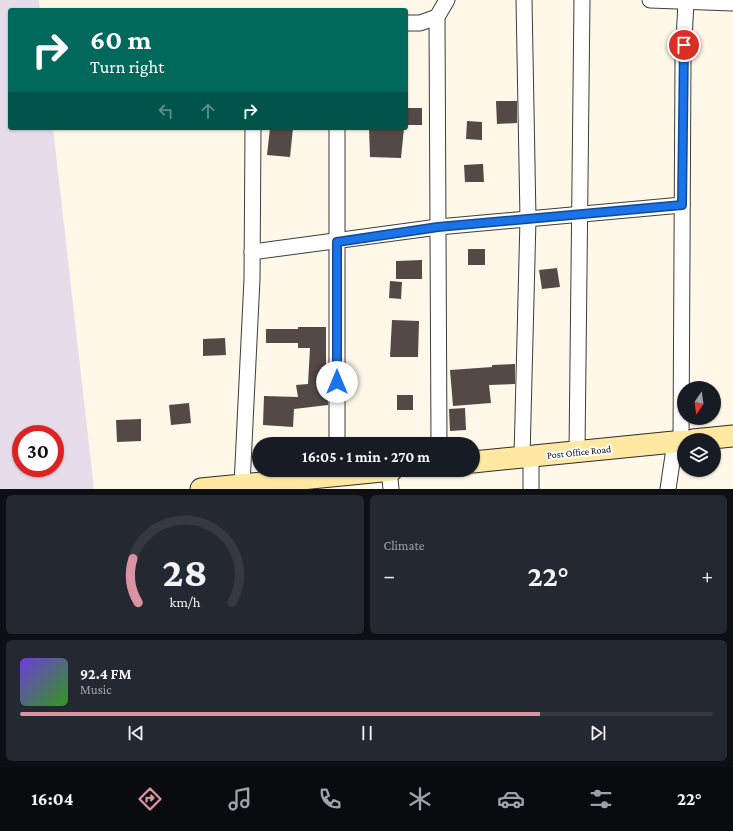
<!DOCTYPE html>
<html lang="en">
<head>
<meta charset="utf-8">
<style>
  body { margin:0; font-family:"Crimson Pro",serif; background:#242831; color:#f1f3f6; height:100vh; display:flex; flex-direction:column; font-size:15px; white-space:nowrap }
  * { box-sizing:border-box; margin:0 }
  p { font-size:13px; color:#9ea1a6 }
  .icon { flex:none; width:22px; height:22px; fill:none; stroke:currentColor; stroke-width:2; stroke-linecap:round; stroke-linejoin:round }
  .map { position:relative; height:489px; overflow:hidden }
  .details { display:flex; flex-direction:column; gap:6px; padding:6px; background:#0d0f14; flex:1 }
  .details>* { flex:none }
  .banner { position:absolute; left:8px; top:8px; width:400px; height:122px; border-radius:4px; box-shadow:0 1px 3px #0004; background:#00695c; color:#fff; overflow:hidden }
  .needle { width:26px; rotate:193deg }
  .controls { position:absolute; left:677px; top:381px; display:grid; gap:8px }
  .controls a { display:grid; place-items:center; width:44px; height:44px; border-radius:50%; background:#171b24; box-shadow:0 1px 3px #0004; font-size:20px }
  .speed { position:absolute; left:12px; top:425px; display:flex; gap:8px; font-size:20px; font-weight:700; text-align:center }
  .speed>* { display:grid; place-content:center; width:52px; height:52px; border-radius:50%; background:#171b24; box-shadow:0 1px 3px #0004; line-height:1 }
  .speed .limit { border:6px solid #d22; background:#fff; color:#111 }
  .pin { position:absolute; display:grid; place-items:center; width:34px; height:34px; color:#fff; margin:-17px; border:2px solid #fff; border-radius:50%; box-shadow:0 1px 4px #0007 }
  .me { position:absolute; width:44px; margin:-22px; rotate:0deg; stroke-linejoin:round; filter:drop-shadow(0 0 3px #0008) }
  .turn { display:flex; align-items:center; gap:14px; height:84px; padding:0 16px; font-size:18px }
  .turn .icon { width:52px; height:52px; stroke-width:2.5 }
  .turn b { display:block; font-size:28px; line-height:34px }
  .lanes { display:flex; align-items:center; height:38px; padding:0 16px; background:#0003; justify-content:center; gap:20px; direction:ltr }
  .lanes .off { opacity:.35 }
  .big { font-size:30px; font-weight:700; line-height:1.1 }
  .details .tile { flex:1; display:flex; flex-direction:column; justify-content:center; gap:6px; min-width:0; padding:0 14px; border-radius:6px; background:#242831 }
  .details .dial { align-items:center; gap:0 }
  .dial svg { height:104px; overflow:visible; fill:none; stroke:#363941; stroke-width:7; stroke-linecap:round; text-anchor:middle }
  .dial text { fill:#f1f3f6; stroke:none }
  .song { display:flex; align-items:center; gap:12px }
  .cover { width:48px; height:48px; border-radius:6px; background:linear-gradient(135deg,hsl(260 70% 55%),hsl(110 70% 35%)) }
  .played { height:4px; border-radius:2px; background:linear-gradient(90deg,#db92a1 75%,#363941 75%) }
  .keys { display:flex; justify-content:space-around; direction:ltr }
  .heat { display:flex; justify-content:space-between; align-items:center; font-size:22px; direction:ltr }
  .details .tiles { flex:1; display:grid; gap:6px; grid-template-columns:1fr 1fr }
  .tile:last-child { grid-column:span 2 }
  .trip { position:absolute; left:252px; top:437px; width:228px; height:40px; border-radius:20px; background:#171b24; box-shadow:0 1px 3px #0004; font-weight:700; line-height:40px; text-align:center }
  .tabs { display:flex; height:64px; justify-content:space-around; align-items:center; background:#090b0e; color:#9ea1a6 }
  .tabs .icon { width:28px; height:28px }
  .tabs .current { color:#db92a1 }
  .tabs b { font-size:18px; color:#f1f3f6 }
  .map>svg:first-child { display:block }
</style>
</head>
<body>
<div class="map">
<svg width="733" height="489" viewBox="0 0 733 489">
  <rect width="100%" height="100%" fill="#fff7e7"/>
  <path fill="#e7ddea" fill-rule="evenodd" d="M0 0H39L40 10H10V128H53L94 489H0ZM21 434H55V468H21Z"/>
  <g fill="#534946">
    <polygon points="496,101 517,101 517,123 497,124"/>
    <rect x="406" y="108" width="16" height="17"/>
    <polygon points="467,121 482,122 482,140 466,139"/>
    <polygon points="270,128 293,128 290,157 267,155"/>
    <polygon points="369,128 404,128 401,158 370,157"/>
    <polygon points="481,164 483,164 484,182 465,182 464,165"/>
    <rect x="468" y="249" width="17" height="16"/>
    <polygon points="422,260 422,279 396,279 396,261"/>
    <polygon points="557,268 560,287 542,289 539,270"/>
    <polygon points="390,281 402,282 401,299 389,298"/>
    <polygon points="392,320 419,321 418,357 390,357"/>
    <polygon points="298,327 326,327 326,364 325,382 328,382 328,405 294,409 293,427 263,425 264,396 298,397 296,385 308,384 310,348 298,348 298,343 266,343 266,329 298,329"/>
    <polygon points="225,338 226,355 203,356 203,339"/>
    <polygon points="515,364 515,384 489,385 491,403 453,406 450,370 492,367 492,365"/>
    <rect x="397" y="395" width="16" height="15"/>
    <polygon points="189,403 191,423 171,425 169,405"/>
    <polygon points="465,408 466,430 450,431 449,409"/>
    <polygon points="141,419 141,441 117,442 116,420"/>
  </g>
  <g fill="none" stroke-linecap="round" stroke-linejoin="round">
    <g stroke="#3d3d3d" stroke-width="17">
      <g id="street">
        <polyline points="650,0 733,3"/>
        <polyline points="437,17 439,444"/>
        <polyline points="406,23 420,23 437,17 447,0"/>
        <polyline points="337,128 337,444"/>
        <polyline points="252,252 438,227 682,205"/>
        <polyline points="681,441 683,59 686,2"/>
        <polyline points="577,452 582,0"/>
        <polyline points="531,456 531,489"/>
        <polyline points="522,457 528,219 524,0"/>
        <polyline points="389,470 391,489"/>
        <polyline points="242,485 252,279 253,128"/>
        <polyline points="668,489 675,442"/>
      </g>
    </g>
    <g stroke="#2c2c2c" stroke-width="23">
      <g id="secondary">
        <polyline points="693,440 733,436"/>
        <polyline points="473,462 684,441"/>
        <polyline points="201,489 392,470"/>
      </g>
    </g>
    <use href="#street" stroke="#fff" stroke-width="15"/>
    <use href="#secondary" stroke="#ffe8a2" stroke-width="21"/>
  </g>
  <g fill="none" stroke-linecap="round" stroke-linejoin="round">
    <g stroke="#114b97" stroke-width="10">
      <polyline id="route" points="337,382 337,242 438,227 682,205 684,45"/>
    </g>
    <use href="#route" stroke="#1a73e8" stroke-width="7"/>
  </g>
  <g text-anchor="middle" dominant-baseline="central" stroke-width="4" stroke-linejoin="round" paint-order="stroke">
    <g font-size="10" fill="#0a0a0a" stroke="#fff">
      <text transform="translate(579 452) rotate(-6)">Post Office Road</text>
    </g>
  </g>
</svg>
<div class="controls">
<a><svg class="needle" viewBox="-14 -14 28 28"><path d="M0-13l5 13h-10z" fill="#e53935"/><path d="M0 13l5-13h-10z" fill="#9ea1a6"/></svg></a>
<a><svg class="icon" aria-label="layers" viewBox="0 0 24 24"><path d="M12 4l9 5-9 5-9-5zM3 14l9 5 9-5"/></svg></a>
</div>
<div class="speed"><div class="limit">30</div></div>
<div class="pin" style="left:684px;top:45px;background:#d93025"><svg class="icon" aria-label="arrive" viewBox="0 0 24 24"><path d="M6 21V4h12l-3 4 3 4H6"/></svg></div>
<svg class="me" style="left:337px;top:382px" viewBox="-20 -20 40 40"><circle r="19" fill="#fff"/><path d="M0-13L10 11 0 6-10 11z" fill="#1a73e8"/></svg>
<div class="trip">16:05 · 1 min · 270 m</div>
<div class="banner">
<div class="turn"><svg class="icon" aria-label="right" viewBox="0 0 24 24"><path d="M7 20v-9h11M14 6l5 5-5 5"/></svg><div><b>60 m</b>Turn right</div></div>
<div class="lanes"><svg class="icon off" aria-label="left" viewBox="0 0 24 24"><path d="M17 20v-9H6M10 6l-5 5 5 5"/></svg><svg class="icon off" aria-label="ahead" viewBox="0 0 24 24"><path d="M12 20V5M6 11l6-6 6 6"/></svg><svg class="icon" aria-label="right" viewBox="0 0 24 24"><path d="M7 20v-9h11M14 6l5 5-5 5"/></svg></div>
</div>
</div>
<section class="details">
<div class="tiles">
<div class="tile dial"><svg viewBox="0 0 100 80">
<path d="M14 69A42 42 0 1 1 86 69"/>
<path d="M14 69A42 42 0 0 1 10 35" stroke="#db92a1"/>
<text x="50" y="56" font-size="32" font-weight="700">28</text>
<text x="50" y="72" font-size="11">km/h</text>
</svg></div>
<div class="tile"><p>Climate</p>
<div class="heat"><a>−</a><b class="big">22°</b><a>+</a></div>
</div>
<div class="tile">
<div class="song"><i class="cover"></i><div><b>92.4 FM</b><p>Music</p></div></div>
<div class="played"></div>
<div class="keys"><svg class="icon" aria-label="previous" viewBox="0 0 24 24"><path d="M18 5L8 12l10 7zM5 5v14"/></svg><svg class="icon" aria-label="pause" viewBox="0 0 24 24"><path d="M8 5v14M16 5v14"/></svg><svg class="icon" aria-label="next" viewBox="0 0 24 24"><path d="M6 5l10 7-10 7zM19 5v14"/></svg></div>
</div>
</div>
</section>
<nav class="tabs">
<b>16:04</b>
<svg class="icon current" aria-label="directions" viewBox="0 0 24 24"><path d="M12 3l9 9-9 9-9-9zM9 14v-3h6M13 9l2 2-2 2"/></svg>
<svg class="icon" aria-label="music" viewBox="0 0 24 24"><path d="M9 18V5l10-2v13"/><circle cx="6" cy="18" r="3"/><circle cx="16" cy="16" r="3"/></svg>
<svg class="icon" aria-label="phone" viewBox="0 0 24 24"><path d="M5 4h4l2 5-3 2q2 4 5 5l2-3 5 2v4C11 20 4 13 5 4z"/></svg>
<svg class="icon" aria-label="climate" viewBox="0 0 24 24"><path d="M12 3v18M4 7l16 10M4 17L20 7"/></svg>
<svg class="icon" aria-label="car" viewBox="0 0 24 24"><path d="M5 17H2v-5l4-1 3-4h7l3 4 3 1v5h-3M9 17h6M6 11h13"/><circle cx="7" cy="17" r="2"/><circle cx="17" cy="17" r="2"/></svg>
<svg class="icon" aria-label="filters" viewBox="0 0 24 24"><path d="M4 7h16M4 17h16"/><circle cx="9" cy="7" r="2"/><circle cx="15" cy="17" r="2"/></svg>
<b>22°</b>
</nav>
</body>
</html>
